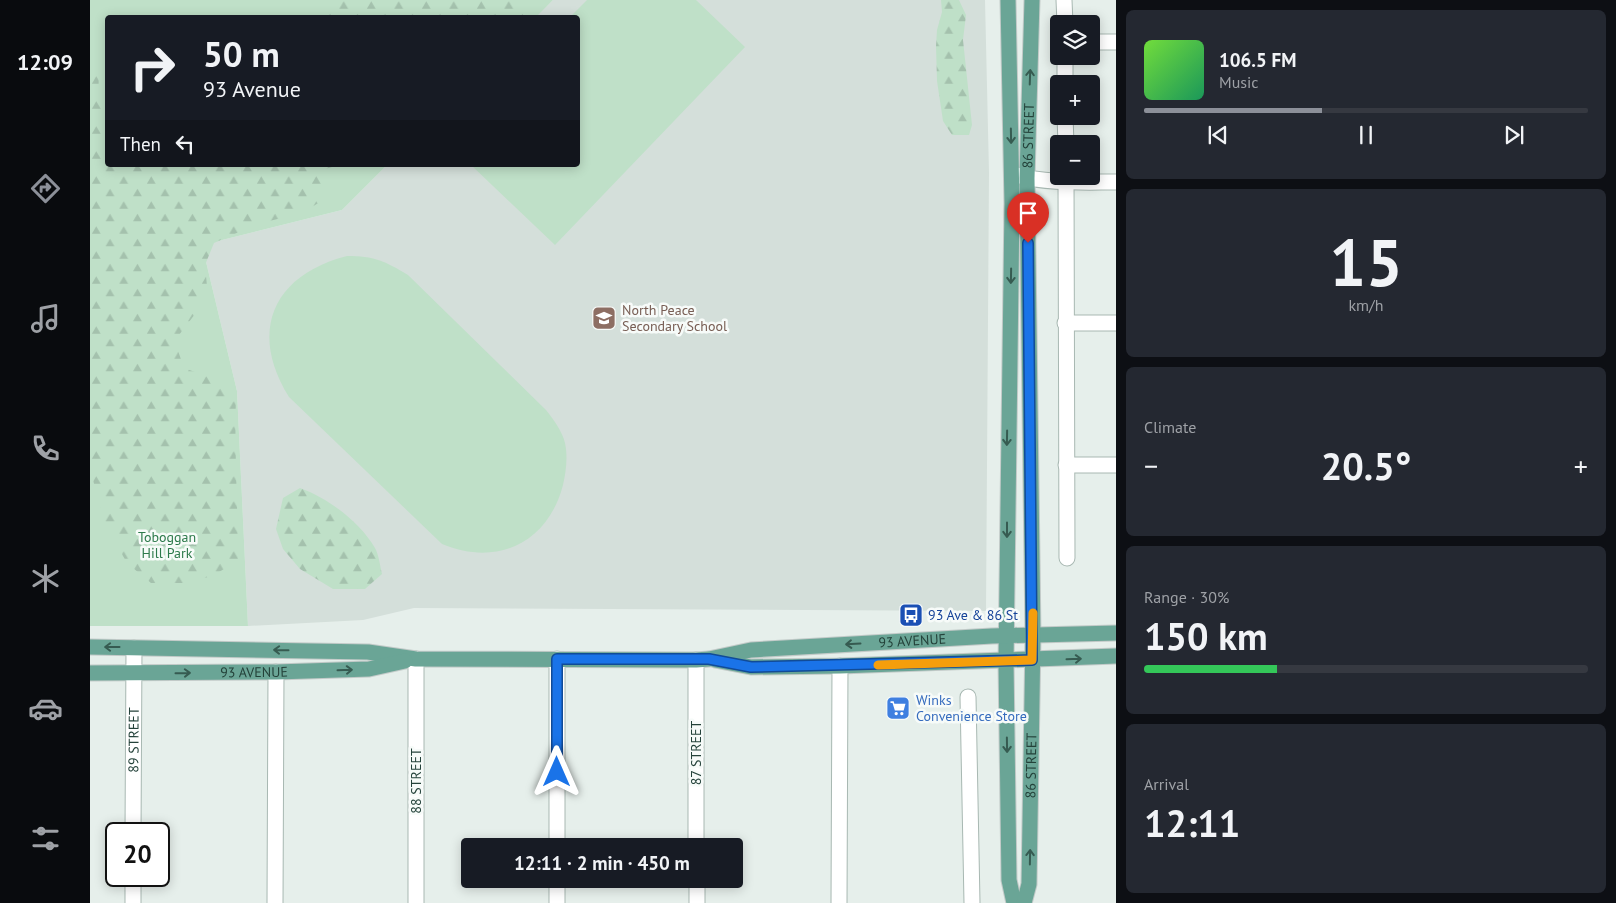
<!DOCTYPE html>
<html lang="en">
<head>
<meta charset="utf-8">
<style>
  body { margin:0; font-family:"PT Sans",sans-serif; background:#242831; color:#f1f3f6; height:100vh; display:flex; flex-direction:column; font-size:19px; white-space:nowrap }
  * { box-sizing:border-box; margin:0 }
  p { font-size:16px; color:#9ea1a6 }
  .icon { flex:none; width:28px; height:28px; fill:none; stroke:currentColor; stroke-width:2; stroke-linecap:round; stroke-linejoin:round }
  .map { position:relative; flex:1; overflow:hidden }
  .details { display:flex; flex-direction:column; gap:10px; padding:10px; background:#0d0f14; width:500px }
  .details>* { flex:none }
  .hud { position:absolute; left:15px; top:15px; width:475px; height:152px; border-radius:5px; box-shadow:0 2px 12px #0003; background:#171b24; color:#f1f3f6; overflow:hidden }
  .fabs { position:absolute; left:960px; top:15px; display:grid; gap:10px }
  .fabs a { display:grid; place-items:center; width:50px; height:50px; border-radius:5px; background:#171b24; box-shadow:0 2px 12px #0003; font-size:25px }
  .speed { position:absolute; left:15px; top:822px; display:flex; gap:10px; font-size:25px; font-weight:700; text-align:center }
  .speed>* { display:grid; place-content:center; width:65px; height:65px; border-radius:50%; background:#171b24; box-shadow:0 2px 12px #0003; line-height:1 }
  .speed .limit { border:2px solid #111; border-radius:8px; background:#fff; color:#111 }
  .pin { position:absolute; display:grid; place-items:center; width:42px; height:42px; color:#fff; margin:-51px -21px; border-radius:50% 50% 50% 0; rotate:-45deg; box-shadow:0 0 5px #0007 }
  .pin .icon { rotate:45deg }
  .me { position:absolute; width:55px; margin:-28px; rotate:0deg; stroke-linejoin:round; filter:drop-shadow(0 0 4px #0008) }
  .turn { display:flex; align-items:center; gap:18px; height:105px; padding:0 15px; font-size:22px }
  .turn .icon { width:65px; height:65px; stroke-width:2.5 }
  .turn b { display:block; font-size:35px; line-height:42px }
  .then { display:flex; align-items:center; height:48px; padding:0 15px; background:#0003; gap:10px; font-size:19px }
  .big { font-size:38px; font-weight:700; line-height:1.1 }
  .details .widget { flex:1; display:flex; flex-direction:column; justify-content:center; gap:8px; min-width:0; padding:0 18px; border-radius:8px; background:#242831 }
  .details .dial { align-items:center; gap:0 }
  .dial b { font-size:65px; line-height:1 }
  .song { display:flex; align-items:center; gap:15px }
  .cover { width:60px; height:60px; border-radius:8px; background:linear-gradient(135deg,hsl(100 70% 55%),hsl(150 70% 35%)) }
  .played { height:5px; border-radius:2px; background:linear-gradient(90deg,#8c9099 40%,#363941 40%) }
  .keys { display:flex; justify-content:space-around; direction:ltr }
  .heat { display:flex; justify-content:space-between; align-items:center; font-size:28px; direction:ltr }
  .charge { height:8px; border-radius:4px; background:linear-gradient(90deg,#34c759 30%,#363941 0) }
  .trip { position:absolute; left:371px; top:838px; width:282px; height:50px; border-radius:5px; background:#171b24; box-shadow:0 2px 12px #0003; font-weight:700; line-height:50px; text-align:center }
  main { display:flex; flex:1; min-height:0 }
  .tab-bar { display:flex; flex-direction:column; width:90px; justify-content:space-around; align-items:center; background:#090b0e; color:#9ea1a6 }
  .tab-bar .icon { width:35px; height:35px }
  .tab-bar .active { color:#8c9099 }
  .tab-bar b { font-size:22px; color:#f1f3f6 }
  .map>svg:first-child { display:block }
</style>
</head>
<body>
<main>
<nav class="tab-bar">
<b>12:09</b>
<svg class="icon active" aria-label="directions" viewBox="0 0 24 24"><path d="M12 3l9 9-9 9-9-9zM9 14v-3h6M13 9l2 2-2 2"/></svg>
<svg class="icon" aria-label="music" viewBox="0 0 24 24"><path d="M9 18V5l10-2v13"/><circle cx="6" cy="18" r="3"/><circle cx="16" cy="16" r="3"/></svg>
<svg class="icon" aria-label="phone" viewBox="0 0 24 24"><path d="M5 4h4l2 5-3 2q2 4 5 5l2-3 5 2v4C11 20 4 13 5 4z"/></svg>
<svg class="icon" aria-label="climate" viewBox="0 0 24 24"><path d="M12 3v18M4 7l16 10M4 17L20 7"/></svg>
<svg class="icon" aria-label="car" viewBox="0 0 24 24"><path d="M5 17H2v-5l4-1 3-4h7l3 4 3 1v5h-3M9 17h6M6 11h13"/><circle cx="7" cy="17" r="2"/><circle cx="17" cy="17" r="2"/></svg>
<svg class="icon" aria-label="filters" viewBox="0 0 24 24"><path d="M4 7h16M4 17h16"/><circle cx="9" cy="7" r="2"/><circle cx="15" cy="17" r="2"/></svg>
</nav>
<div class="map">
<svg width="1026" height="903" viewBox="0 0 1026 903">
  <defs>
    <pattern id="forest-firs" width="22" height="20" patternUnits="userSpaceOnUse" patternTransform="scale(1.25)"><rect width="22" height="20" fill="#bfe0c8"/><path d="M5 1l3.5 6h-7zM16 11l3.5 6h-7z" fill="#a4c1ad"/></pattern>
  </defs>
  <rect width="100%" height="100%" fill="#e6efeb"/>
  <polygon fill="#d4dfda" points="463,0 895,0 899,173 896,611 324,608 273,620 158,626 147,391 112,245 252,210 297,165 488,165 488,18 445,17"/>
  <g fill="#bfe0c8">
    <polygon points="0,0 463,0 445,18 18,18 18,165 297,165 252,210 112,245 147,391 158,626 0,626"/>
    <polygon points="497,0 606,0 655,47 465,245 381,165 488,165 488,18 480,17"/>
    <path d="M257 256C284 256 295 261 318 275L456 410C464 420 472 431 475 443 478 457 476 471 473 485 458 543 407 567 352 544L199 397C158 331 183 275 257 256Z"/>
  </g>
  <g fill="url(#forest-firs)">
    <polygon points="247,0 442,0 432,17 222,17"/>
    <polygon points="851,0 869,0 876,15 873,40 882,125 879,135 862,135 853,121 847,81 846,46 847,30 852,12"/>
    <path d="M0 59 3 60 9 72 8 101 17 118 18 165H279L276 167 249 165 235 169 230 202 212 213 167 224 124 243 115 265 118 297 89 335 87 348 94 368 124 379 146 396C144 451 148 506 148 561L122 576 96 583H61L37 563 16 526 1 473Z"/>
    <path d="M210 488C238 498 270 522 285 548 289 555 290 566 292 574L275 589H243L210 569 193 549 186 529 193 498Z"/>
  </g>
  <g fill="none" stroke-linecap="round" stroke-linejoin="round">
    <g stroke="#a8b8b2" stroke-width="17">
      <g id="minor">
        <polyline points="974,0 975,24"/>
        <polyline points="1001,42 1026,42"/>
        <polyline points="975,56 975,84"/>
        <polyline points="975,116 976,144"/>
        <path d="M922 174C956 184 991 182 1026 182"/>
        <polyline points="976,176 977,558"/>
        <polyline points="975,323 1026,323"/>
        <polyline points="976,465 1026,465"/>
        <polyline points="606,660 606,846"/>
        <polyline points="878,697 882,903"/>
        <path id="s1" d="M43 834 44 648"/>
        <polyline points="467,846 467,659"/>
        <polyline points="607,879 607,903"/>
        <polyline points="43,903 43,876"/>
        <polyline points="185,903 186,672"/>
        <polyline points="326,903 326,659"/>
        <polyline points="467,903 467,879"/>
        <polyline points="749,903 750,666"/>
      </g>
    </g>
    <g stroke="#c2cac8" stroke-width="17">
      <g id="major">
        <polyline points="918,0 922,204 916,662 919,880 924,903"/>
        <path id="s2" d="M0 647 278 652 326 659 606 660 619 659 661 650 902 636 1026 633"/>
        <polyline points="625,660 661,667 750,666 1026,656"/>
        <path id="s3" d="M0 673 186 672 279 669 315 661"/>
        <path id="s4" d="M934 903 939 884 943 636 937 178 942 0"/>
      </g>
    </g>
    <use href="#minor" stroke="#fff" stroke-width="15"/>
    <use href="#major" stroke="#6aa596" stroke-width="15"/>
  </g>
  <defs><path id="oneway-shaft" d="M-6 0H5M1.5-3L5.5 0L1.5 3" fill="none" stroke-width="1.6" stroke-linecap="round" stroke-linejoin="round" transform="scale(1.25)"/></defs>
  <g stroke="#365b51">
    <use href="#oneway-shaft" transform="translate(940 77) rotate(-88)"/>
    <use href="#oneway-shaft" transform="translate(921 136) rotate(89)"/>
    <use href="#oneway-shaft" transform="translate(921 276) rotate(91)"/>
    <use href="#oneway-shaft" transform="translate(917 438) rotate(91)"/>
    <use href="#oneway-shaft" transform="translate(917 530) rotate(90)"/>
    <use href="#oneway-shaft" transform="translate(763 644) rotate(177)"/>
    <use href="#oneway-shaft" transform="translate(22 647) rotate(-180)"/>
    <use href="#oneway-shaft" transform="translate(191 650) rotate(-179)"/>
    <use href="#oneway-shaft" transform="translate(984 659) rotate(-2)"/>
    <use href="#oneway-shaft" transform="translate(255 670) rotate(-2)"/>
    <use href="#oneway-shaft" transform="translate(93 673) rotate(-1)"/>
    <use href="#oneway-shaft" transform="translate(917 745) rotate(89)"/>
    <use href="#oneway-shaft" transform="translate(940 857) rotate(-89)"/>
  </g>
  <g fill="none" stroke-linecap="round" stroke-linejoin="round">
    <g stroke="#114b97" stroke-width="12">
      <polyline id="route" points="467,772 467,659 619,659 661,667 942,660 938,243"/>
    </g>
    <use href="#route" stroke="#1a73e8" stroke-width="9"/>
    <polyline stroke="#f59e0b" stroke-width="9" points="788,665 942,660 943,613"/>
  </g>
  <defs>
    <g id="school-square" transform="scale(1.25)"><rect x="-9" y="-9" width="18" height="18" rx="4" fill="#8d6e63" stroke="#f7fbf9"/><path d="M0-5L7-2L0 1L-7-2ZM-4 1L0 2.5L4 1V4Q0 6-4 4Z" fill="#fff"/></g>
    <g id="bus-square" transform="scale(1.25)"><rect x="-9" y="-9" width="18" height="18" rx="4" fill="#1a4fb4" stroke="#f7fbf9"/><path d="M-5-6H5V4H4V6H2V4H-2V6H-4V4H-5ZM-3.5-4V0h7V-4ZM-3.5 1.2v1.5H-2V1.2ZM2 1.2v1.5H3.5V1.2Z" fill="#fff"/></g>
    <g id="supermarket-square" transform="scale(1.25)"><rect x="-9" y="-9" width="18" height="18" rx="4" fill="#3f7fe0" stroke="#f7fbf9"/><path d="M-6-5.5h2.5l.6 2H6L4.5 2H-2.5L-4.4-4H-6ZM-1.5 3.2a1.3 1.3 0 1 0 .1 0ZM3 3.2a1.3 1.3 0 1 0 .1 0Z" fill="#fff"/></g>
  </defs>
  <g fill-rule="evenodd">
    <use href="#school-square" x="514" y="318"/>
    <use href="#bus-square" x="821" y="615"/>
    <use href="#supermarket-square" x="808" y="708"/>
  </g>
  <g text-anchor="middle" dominant-baseline="central" stroke-width="5" stroke-linejoin="round" paint-order="stroke">
    <g font-size="14" fill="#24423a" stroke="#f7fbf9">
      <text stroke="none"><textPath href="#s4" startOffset="768">86 STREET</textPath></text>
      <text stroke="none"><textPath href="#s2" startOffset="824">93 AVENUE</textPath></text>
      <text stroke="none"><textPath href="#s3" startOffset="164">93 AVENUE</textPath></text>
      <text stroke="none"><textPath href="#s1" startOffset="94">89 STREET</textPath></text>
      <text transform="translate(606 753) rotate(-90)">87 STREET</text>
      <text stroke="none"><textPath href="#s4" startOffset="138">86 STREET</textPath></text>
      <text transform="translate(326 781) rotate(-90)">88 STREET</text>
    </g>
    <g font-size="14" fill="#785e54" stroke="#f7fbf9" text-anchor="start">
      <text x="532" y="310">North Peace<tspan x="532" dy="16">Secondary School</tspan></text>
    </g>
    <g font-size="14" fill="#2d7a4b" stroke="#f7fbf9">
      <text x="77" y="537">Toboggan<tspan x="77" dy="16">Hill Park</tspan></text>
    </g>
    <g font-size="14" fill="#164399" stroke="#f7fbf9" text-anchor="start">
      <text x="838" y="615">93 Ave &amp; 86 St</text>
    </g>
    <g font-size="14" fill="#366cbe" stroke="#f7fbf9" text-anchor="start">
      <text x="826" y="700">Winks<tspan x="826" dy="16">Convenience Store</tspan></text>
    </g>
  </g>
</svg>
<div class="fabs">
<a><svg class="icon" aria-label="layers" viewBox="0 0 24 24"><path d="M12 4l9 5-9 5-9-5zM3 14l9 5 9-5"/></svg></a>
<a>+</a>
<a>−</a>
</div>
<div class="speed"><div class="limit">20</div></div>
<div class="pin" style="left:938px;top:243px;background:#d93025"><svg class="icon" aria-label="arrive" viewBox="0 0 24 24"><path d="M6 21V4h12l-3 4 3 4H6"/></svg></div>
<svg class="me" style="left:467px;top:772px" viewBox="-20 -20 40 40"><path d="M0-17L14 15 0 8-14 15z" fill="#1a73e8" stroke="#fff" stroke-width="4"/></svg>
<div class="trip">12:11 · 2 min · 450 m</div>
<div class="hud">
<div class="turn"><svg class="icon" aria-label="right" viewBox="0 0 24 24"><path d="M7 20v-9h11M14 6l5 5-5 5"/></svg><div><b>50 m</b>93 Avenue</div></div>
<div class="then">Then<svg class="icon" aria-label="left" viewBox="0 0 24 24"><path d="M17 20v-9H6M10 6l-5 5 5 5"/></svg></div>
</div>
</div>
<section class="details">
<div class="widget">
<div class="song"><i class="cover"></i><div><b>106.5 FM</b><p>Music</p></div></div>
<div class="played"></div>
<div class="keys"><svg class="icon" aria-label="previous" viewBox="0 0 24 24"><path d="M18 5L8 12l10 7zM5 5v14"/></svg><svg class="icon" aria-label="pause" viewBox="0 0 24 24"><path d="M8 5v14M16 5v14"/></svg><svg class="icon" aria-label="next" viewBox="0 0 24 24"><path d="M6 5l10 7-10 7zM19 5v14"/></svg></div>
</div>
<div class="widget dial"><b>15</b><p>km/h</p></div>
<div class="widget"><p>Climate</p>
<div class="heat"><a>−</a><b class="big">20.5°</b><a>+</a></div>
</div>
<div class="widget"><p>Range · 30%</p><b class="big">150 km</b><div class="charge"></div></div>
<div class="widget"><p>Arrival</p><b class="big">12:11</b></div>
</section>
</main>
</body>
</html>
